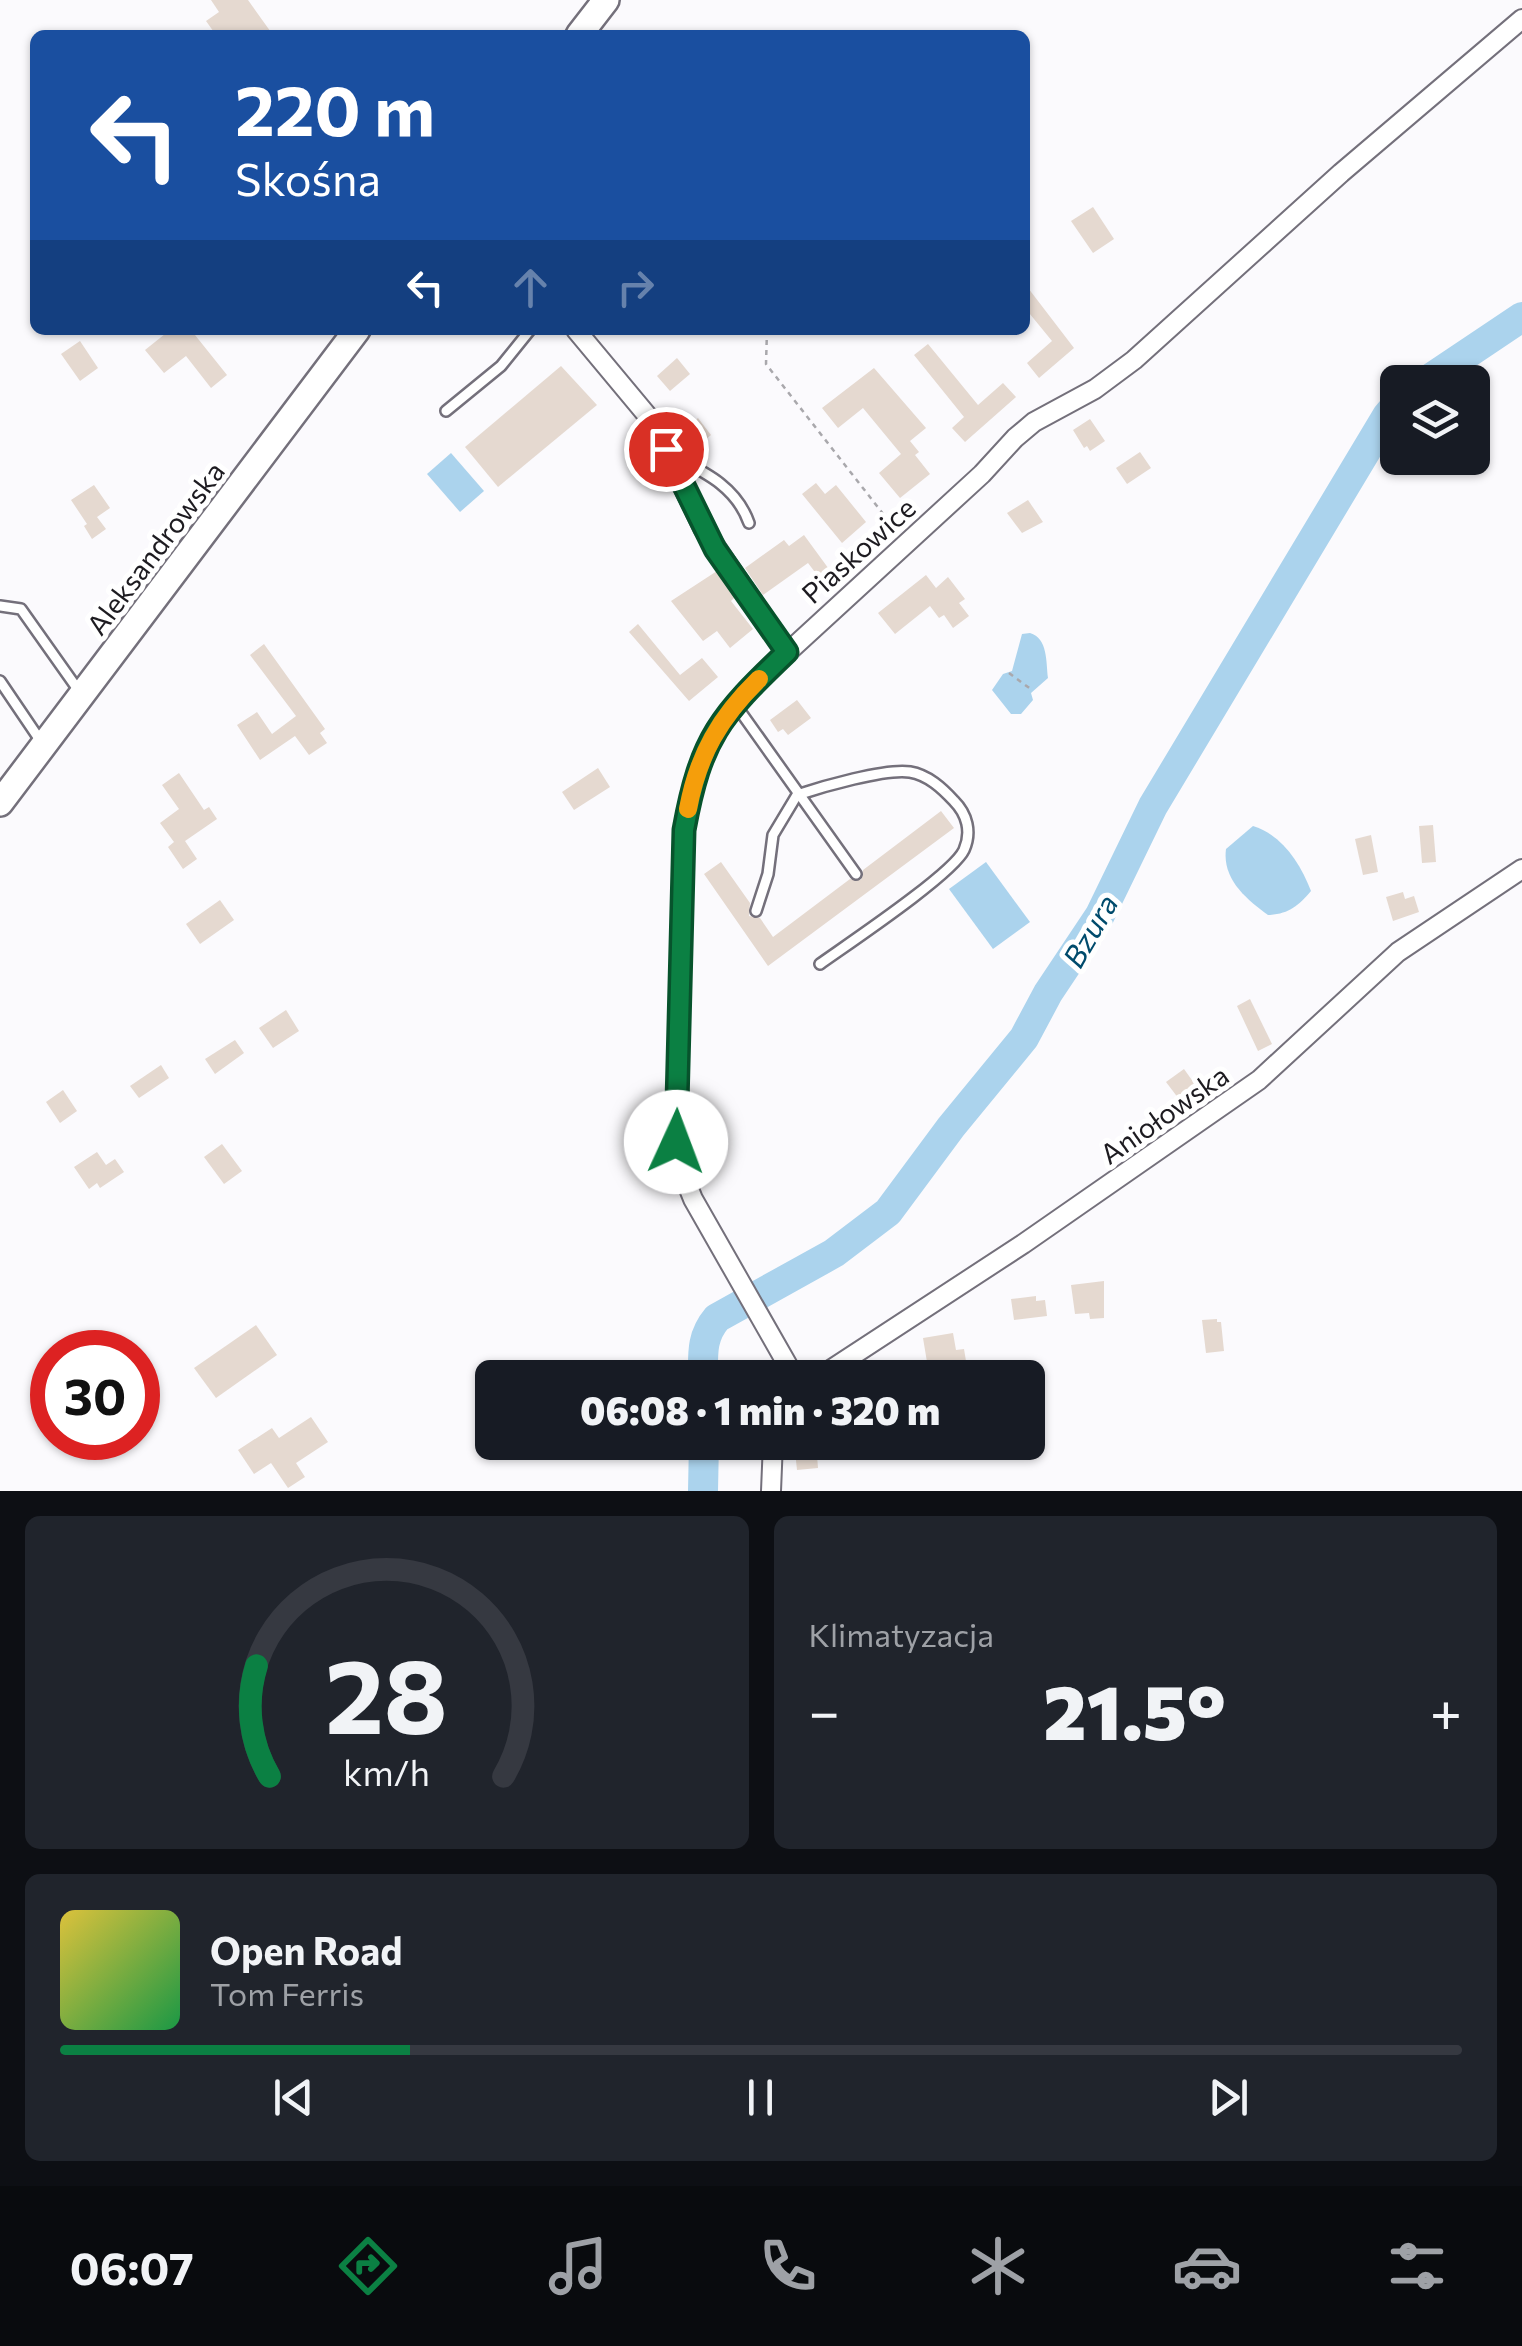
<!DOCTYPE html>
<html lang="pl">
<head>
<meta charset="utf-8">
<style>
  body { margin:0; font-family:Commissioner,sans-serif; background:#20242c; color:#f1f3f6; height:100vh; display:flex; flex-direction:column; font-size:38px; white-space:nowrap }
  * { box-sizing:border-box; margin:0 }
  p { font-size:32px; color:#9ea1a6 }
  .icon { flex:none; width:55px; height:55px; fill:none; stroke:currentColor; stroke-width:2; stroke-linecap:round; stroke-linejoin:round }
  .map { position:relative; height:1491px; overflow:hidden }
  .panel { display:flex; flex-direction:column; gap:25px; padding:25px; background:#0d0f14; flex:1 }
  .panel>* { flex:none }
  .guide { position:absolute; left:30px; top:30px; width:1000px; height:305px; border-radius:15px; box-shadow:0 2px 8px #0004; background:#1a4fa0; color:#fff; overflow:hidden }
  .buttons { position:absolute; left:1380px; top:365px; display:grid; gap:20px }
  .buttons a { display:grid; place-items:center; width:110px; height:110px; border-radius:15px; background:#171b24; box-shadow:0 2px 8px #0004; font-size:50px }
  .speed { position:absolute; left:30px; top:1330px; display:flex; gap:20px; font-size:50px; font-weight:700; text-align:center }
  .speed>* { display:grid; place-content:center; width:130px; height:130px; border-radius:50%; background:#171b24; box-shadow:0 2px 8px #0004; line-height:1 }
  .speed .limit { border:15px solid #d22; background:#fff; color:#111 }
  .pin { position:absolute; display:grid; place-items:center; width:85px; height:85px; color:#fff; margin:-42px; border:5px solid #fff; border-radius:50%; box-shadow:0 2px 10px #0007 }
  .me { position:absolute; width:110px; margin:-55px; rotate:2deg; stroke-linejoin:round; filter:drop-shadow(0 0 8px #0008) }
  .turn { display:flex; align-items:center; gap:35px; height:210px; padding:0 40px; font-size:45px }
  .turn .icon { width:130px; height:130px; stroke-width:2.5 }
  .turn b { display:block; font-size:70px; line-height:85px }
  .lanes { display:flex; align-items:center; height:95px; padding:0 40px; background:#0003; justify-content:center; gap:50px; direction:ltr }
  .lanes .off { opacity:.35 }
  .big { font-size:75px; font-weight:800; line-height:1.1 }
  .panel .card { flex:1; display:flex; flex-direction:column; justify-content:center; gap:15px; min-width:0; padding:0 35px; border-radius:15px; background:#20242c }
  .panel .dial { align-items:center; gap:0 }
  .dial svg { height:260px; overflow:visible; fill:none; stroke:#363941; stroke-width:7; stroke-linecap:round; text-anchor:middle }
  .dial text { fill:#f1f3f6; stroke:none }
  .song { display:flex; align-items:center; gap:30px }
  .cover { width:120px; height:120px; border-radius:15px; background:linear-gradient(135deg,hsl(50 70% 55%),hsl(140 70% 35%)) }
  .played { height:10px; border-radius:5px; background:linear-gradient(90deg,#0b8043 25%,#363941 25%) }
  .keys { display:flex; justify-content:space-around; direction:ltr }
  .heat { display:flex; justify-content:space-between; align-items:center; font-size:55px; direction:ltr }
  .panel .tiles { flex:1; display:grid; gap:25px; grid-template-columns:1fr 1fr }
  .card:last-child { grid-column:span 2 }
  .trip { position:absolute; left:475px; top:1360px; width:570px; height:100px; border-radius:15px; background:#171b24; box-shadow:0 2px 8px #0004; font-weight:800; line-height:100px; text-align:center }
  .tab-bar { display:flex; height:160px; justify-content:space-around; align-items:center; background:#090b0e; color:#9ea1a6 }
  .tab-bar .icon { width:70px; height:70px }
  .tab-bar .current { color:#0b8043 }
  .tab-bar b { font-size:45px; color:#f1f3f6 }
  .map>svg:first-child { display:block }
</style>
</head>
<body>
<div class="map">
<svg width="1522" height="1491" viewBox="0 0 1522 1491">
  <rect width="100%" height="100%" fill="#fbfafd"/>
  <g fill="#abd3ed">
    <polygon points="451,453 484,491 460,512 427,474"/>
    <path d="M1030 633C1048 638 1046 662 1048 678L1031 693 1033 700 1021 714H1011L992 690 1003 674 1012 671 1022 634Z"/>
    <path d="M1253 826C1282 835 1300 863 1311 891 1298 906 1289 914 1268 915 1246 899 1222 879 1226 849Z"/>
    <polygon points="986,862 1030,922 993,949 949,889"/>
  </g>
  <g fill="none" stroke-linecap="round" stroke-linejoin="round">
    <g stroke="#abd3ed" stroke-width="30">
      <polyline points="1425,382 1522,317"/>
      <path d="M703 1378C703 1354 701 1337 717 1318L834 1253 888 1212 951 1127 1024 1038 1048 993 1100 915 1153 806 1387 416 1398 403"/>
      <polyline points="703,1491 704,1442"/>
    </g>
  </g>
  <g fill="#e5d9d0">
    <polygon points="211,0 248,0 273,35 216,35 206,21 219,12"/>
    <polygon points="1093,207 1114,239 1093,253 1071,221"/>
    <polygon points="1025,284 1074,348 1039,378 1027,363 1052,341 1025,308"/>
    <polygon points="170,330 191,330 227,375 211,388 186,356 164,373 145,350"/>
    <polygon points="80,341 98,368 80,381 61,354"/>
    <polygon points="928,344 978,405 1003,383 1016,397 965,442 952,428 964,417 914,355"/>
    <polygon points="677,358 690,374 670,391 657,376"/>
    <polygon points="561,366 597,405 498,487 465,447"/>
    <polygon points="874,368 926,428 910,441 919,452 915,455 930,474 900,498 879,473 901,454 863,408 838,428 822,408"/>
    <polygon points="698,418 711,435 688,454 674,439"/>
    <polygon points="1090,419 1105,441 1090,451 1087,446 1084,448 1073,430"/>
    <polygon points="1140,452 1151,468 1127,484 1116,468"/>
    <polygon points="816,483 825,494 836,485 866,522 842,543 802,494"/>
    <polygon points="94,485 110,508 97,517 106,529 92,539 84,526 87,524 71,500"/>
    <polygon points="1028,500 1043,522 1022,533 1007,513"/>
    <polygon points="804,535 834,576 824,584 808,563 763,595 745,568 784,540 789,546"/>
    <polygon points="717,571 735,597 731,601 753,629 730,648 717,631 703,641 671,601"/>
    <polygon points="926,575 936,588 948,577 965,599 959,603 969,616 953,628 944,615 939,618 930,606 895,634 878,613"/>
    <polygon points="638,624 680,675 702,658 718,677 689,701 629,632"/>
    <polygon points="264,644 325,729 320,733 327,743 309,755 295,736 260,760 237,725 257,712 272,734 296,716 250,655"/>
    <polygon points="797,700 811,718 788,735 783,729 778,732 770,720"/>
    <polygon points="598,768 610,787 574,810 562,792"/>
    <polygon points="179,773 204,810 209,807 217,819 185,841 197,859 183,869 168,847 174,842 160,823 179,809 162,785"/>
    <polygon points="941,811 954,828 768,966 704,874 721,862 750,903 749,916 760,918 773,937 850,879 861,880 863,870"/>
    <polygon points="1433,825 1436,862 1422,863 1419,826"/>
    <polygon points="1371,835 1378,872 1363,875 1355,839"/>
    <polygon points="1403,892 1405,899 1414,896 1419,912 1393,921 1386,897"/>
    <polygon points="220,900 234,920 200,944 186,924"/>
    <polygon points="1250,999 1272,1044 1258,1051 1237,1006"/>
    <polygon points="286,1010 299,1031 273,1048 259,1028"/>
    <polygon points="235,1040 244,1053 215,1074 205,1059"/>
    <polygon points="161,1065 169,1078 139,1098 130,1086"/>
    <polygon points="1184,1069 1199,1090 1182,1103 1166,1082"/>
    <polygon points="63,1090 77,1111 60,1123 46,1102"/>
    <polygon points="222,1144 242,1171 224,1184 204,1157"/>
    <polygon points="97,1152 106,1165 115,1159 124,1172 100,1188 97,1183 89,1189 74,1167"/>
    <polygon points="1104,1281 1104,1318 1090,1319 1089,1313 1075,1314 1071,1285"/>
    <polygon points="1036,1296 1036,1301 1045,1300 1047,1316 1014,1320 1011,1299"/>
    <polygon points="1217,1319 1217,1322 1221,1322 1224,1351 1206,1353 1202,1320"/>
    <polygon points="256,1325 277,1355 216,1398 194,1368"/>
    <polygon points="953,1333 956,1350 964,1349 967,1367 929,1374 923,1338"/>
    <polygon points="311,1417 328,1442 296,1463 305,1477 288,1488 271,1463 254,1474 238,1450 272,1428 279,1438"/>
    <polygon points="794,1442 816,1442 818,1468 797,1470"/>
  </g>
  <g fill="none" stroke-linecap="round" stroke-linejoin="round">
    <g stroke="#74707b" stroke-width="14">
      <g id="lane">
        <polyline points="446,411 501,366 530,330"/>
        <path d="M671 455C704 472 736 486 749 523"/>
        <polyline points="0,606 21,609 79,691"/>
        <polyline points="0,681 42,743"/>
        <polyline points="735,704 856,874"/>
        <path d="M756 911 768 874 773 835 797 795C821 787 886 768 910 772 928 775 942 788 954 801 967 814 972 832 964 850 953 874 848 944 820 964"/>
      </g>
    </g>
    <g stroke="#74707b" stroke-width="22">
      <g id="street">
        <polyline points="576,330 651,420 703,528 787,652"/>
        <path d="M795 1378 693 1199 679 1164 676 1142 684 831C695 770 707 732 751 686L982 474 1015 438 1034 422 1095 389 1134 360 1341 173 1522 19"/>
        <polyline points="818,1378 1023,1244 1259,1080 1398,952 1522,869"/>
        <polyline points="771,1491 773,1442"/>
      </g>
    </g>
    <g stroke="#74707b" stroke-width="30">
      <g id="secondary">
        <polyline points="579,35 606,0"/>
        <polyline points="0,803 357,330"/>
      </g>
    </g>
    <g stroke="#a9a8ac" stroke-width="2.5" stroke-dasharray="5 5" stroke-linecap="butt">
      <polyline points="767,330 766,364 884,515 898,529"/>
      <polyline points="1009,673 1032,690"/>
    </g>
    <use href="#lane" stroke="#fff" stroke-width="9"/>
    <use href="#street" stroke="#fff" stroke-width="18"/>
    <use href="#secondary" stroke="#fff" stroke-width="25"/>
  </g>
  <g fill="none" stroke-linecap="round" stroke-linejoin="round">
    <g stroke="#07532c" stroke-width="25">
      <path id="route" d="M666 449 715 549 787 652C720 716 701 737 684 830L676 1142"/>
    </g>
    <use href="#route" stroke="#0b8043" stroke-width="18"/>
    <path stroke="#f59e0b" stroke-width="18" d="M688 809C698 755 720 717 759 679"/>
  </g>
  <g text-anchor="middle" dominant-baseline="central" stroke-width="10" stroke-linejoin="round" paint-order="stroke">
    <g font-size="28" fill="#1d1b20" stroke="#fff">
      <text transform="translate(155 548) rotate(-53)">Aleksandrowska</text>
      <text transform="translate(858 550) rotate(-42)">Piaskowice</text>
      <text transform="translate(1164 1114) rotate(-35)">Aniołowska</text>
    </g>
    <g font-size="30" font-style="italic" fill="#004b6c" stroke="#fff">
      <text transform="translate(1089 930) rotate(-60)">Bzura</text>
    </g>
  </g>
</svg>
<div class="buttons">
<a><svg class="icon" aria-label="layers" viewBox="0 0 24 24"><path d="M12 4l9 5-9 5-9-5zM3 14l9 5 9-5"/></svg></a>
</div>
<div class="speed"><div class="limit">30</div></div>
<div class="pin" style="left:666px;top:449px;background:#d93025"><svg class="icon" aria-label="arrive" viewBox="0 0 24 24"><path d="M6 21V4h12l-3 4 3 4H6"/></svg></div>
<svg class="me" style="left:676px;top:1142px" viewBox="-20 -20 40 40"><circle r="19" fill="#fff"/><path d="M0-13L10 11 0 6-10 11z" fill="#0b8043"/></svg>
<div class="trip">06:08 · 1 min · 320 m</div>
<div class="guide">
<div class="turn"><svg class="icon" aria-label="left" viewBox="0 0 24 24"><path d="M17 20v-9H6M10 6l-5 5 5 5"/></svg><div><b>220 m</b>Skośna</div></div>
<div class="lanes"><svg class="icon" aria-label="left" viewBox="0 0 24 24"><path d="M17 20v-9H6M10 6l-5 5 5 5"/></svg><svg class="icon off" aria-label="ahead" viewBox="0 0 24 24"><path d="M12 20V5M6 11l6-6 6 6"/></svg><svg class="icon off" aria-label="right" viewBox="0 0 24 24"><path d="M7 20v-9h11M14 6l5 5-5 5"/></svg></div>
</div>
</div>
<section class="panel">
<div class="tiles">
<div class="card dial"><svg viewBox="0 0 100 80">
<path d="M14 69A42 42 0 1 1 86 69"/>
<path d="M14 69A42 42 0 0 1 10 35" stroke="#0b8043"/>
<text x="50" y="56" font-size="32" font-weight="700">28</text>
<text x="50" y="72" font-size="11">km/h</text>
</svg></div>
<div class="card"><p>Klimatyzacja</p>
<div class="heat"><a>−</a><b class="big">21.5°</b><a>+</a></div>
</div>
<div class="card">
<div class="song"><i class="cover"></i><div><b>Open Road</b><p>Tom Ferris</p></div></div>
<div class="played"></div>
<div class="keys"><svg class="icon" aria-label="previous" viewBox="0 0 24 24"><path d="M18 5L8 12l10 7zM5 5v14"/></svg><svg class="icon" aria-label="pause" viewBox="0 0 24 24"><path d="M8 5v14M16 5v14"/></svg><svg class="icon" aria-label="next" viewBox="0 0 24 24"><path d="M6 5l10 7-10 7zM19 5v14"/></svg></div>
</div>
</div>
</section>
<nav class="tab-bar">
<b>06:07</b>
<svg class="icon current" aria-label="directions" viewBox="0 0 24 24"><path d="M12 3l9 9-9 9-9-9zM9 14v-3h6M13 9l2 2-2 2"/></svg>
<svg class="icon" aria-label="music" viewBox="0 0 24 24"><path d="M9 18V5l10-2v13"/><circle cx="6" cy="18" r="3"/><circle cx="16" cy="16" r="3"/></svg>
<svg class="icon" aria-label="phone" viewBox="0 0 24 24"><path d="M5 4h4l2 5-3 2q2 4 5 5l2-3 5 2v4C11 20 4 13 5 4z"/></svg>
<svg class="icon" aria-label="climate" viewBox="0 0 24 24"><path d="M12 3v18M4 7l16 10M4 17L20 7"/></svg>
<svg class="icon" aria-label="car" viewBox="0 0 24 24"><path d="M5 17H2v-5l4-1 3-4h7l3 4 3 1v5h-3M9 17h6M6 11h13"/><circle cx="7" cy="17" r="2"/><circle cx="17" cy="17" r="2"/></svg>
<svg class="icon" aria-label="filters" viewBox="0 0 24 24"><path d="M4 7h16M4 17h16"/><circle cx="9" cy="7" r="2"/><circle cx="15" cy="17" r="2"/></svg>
</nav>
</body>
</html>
